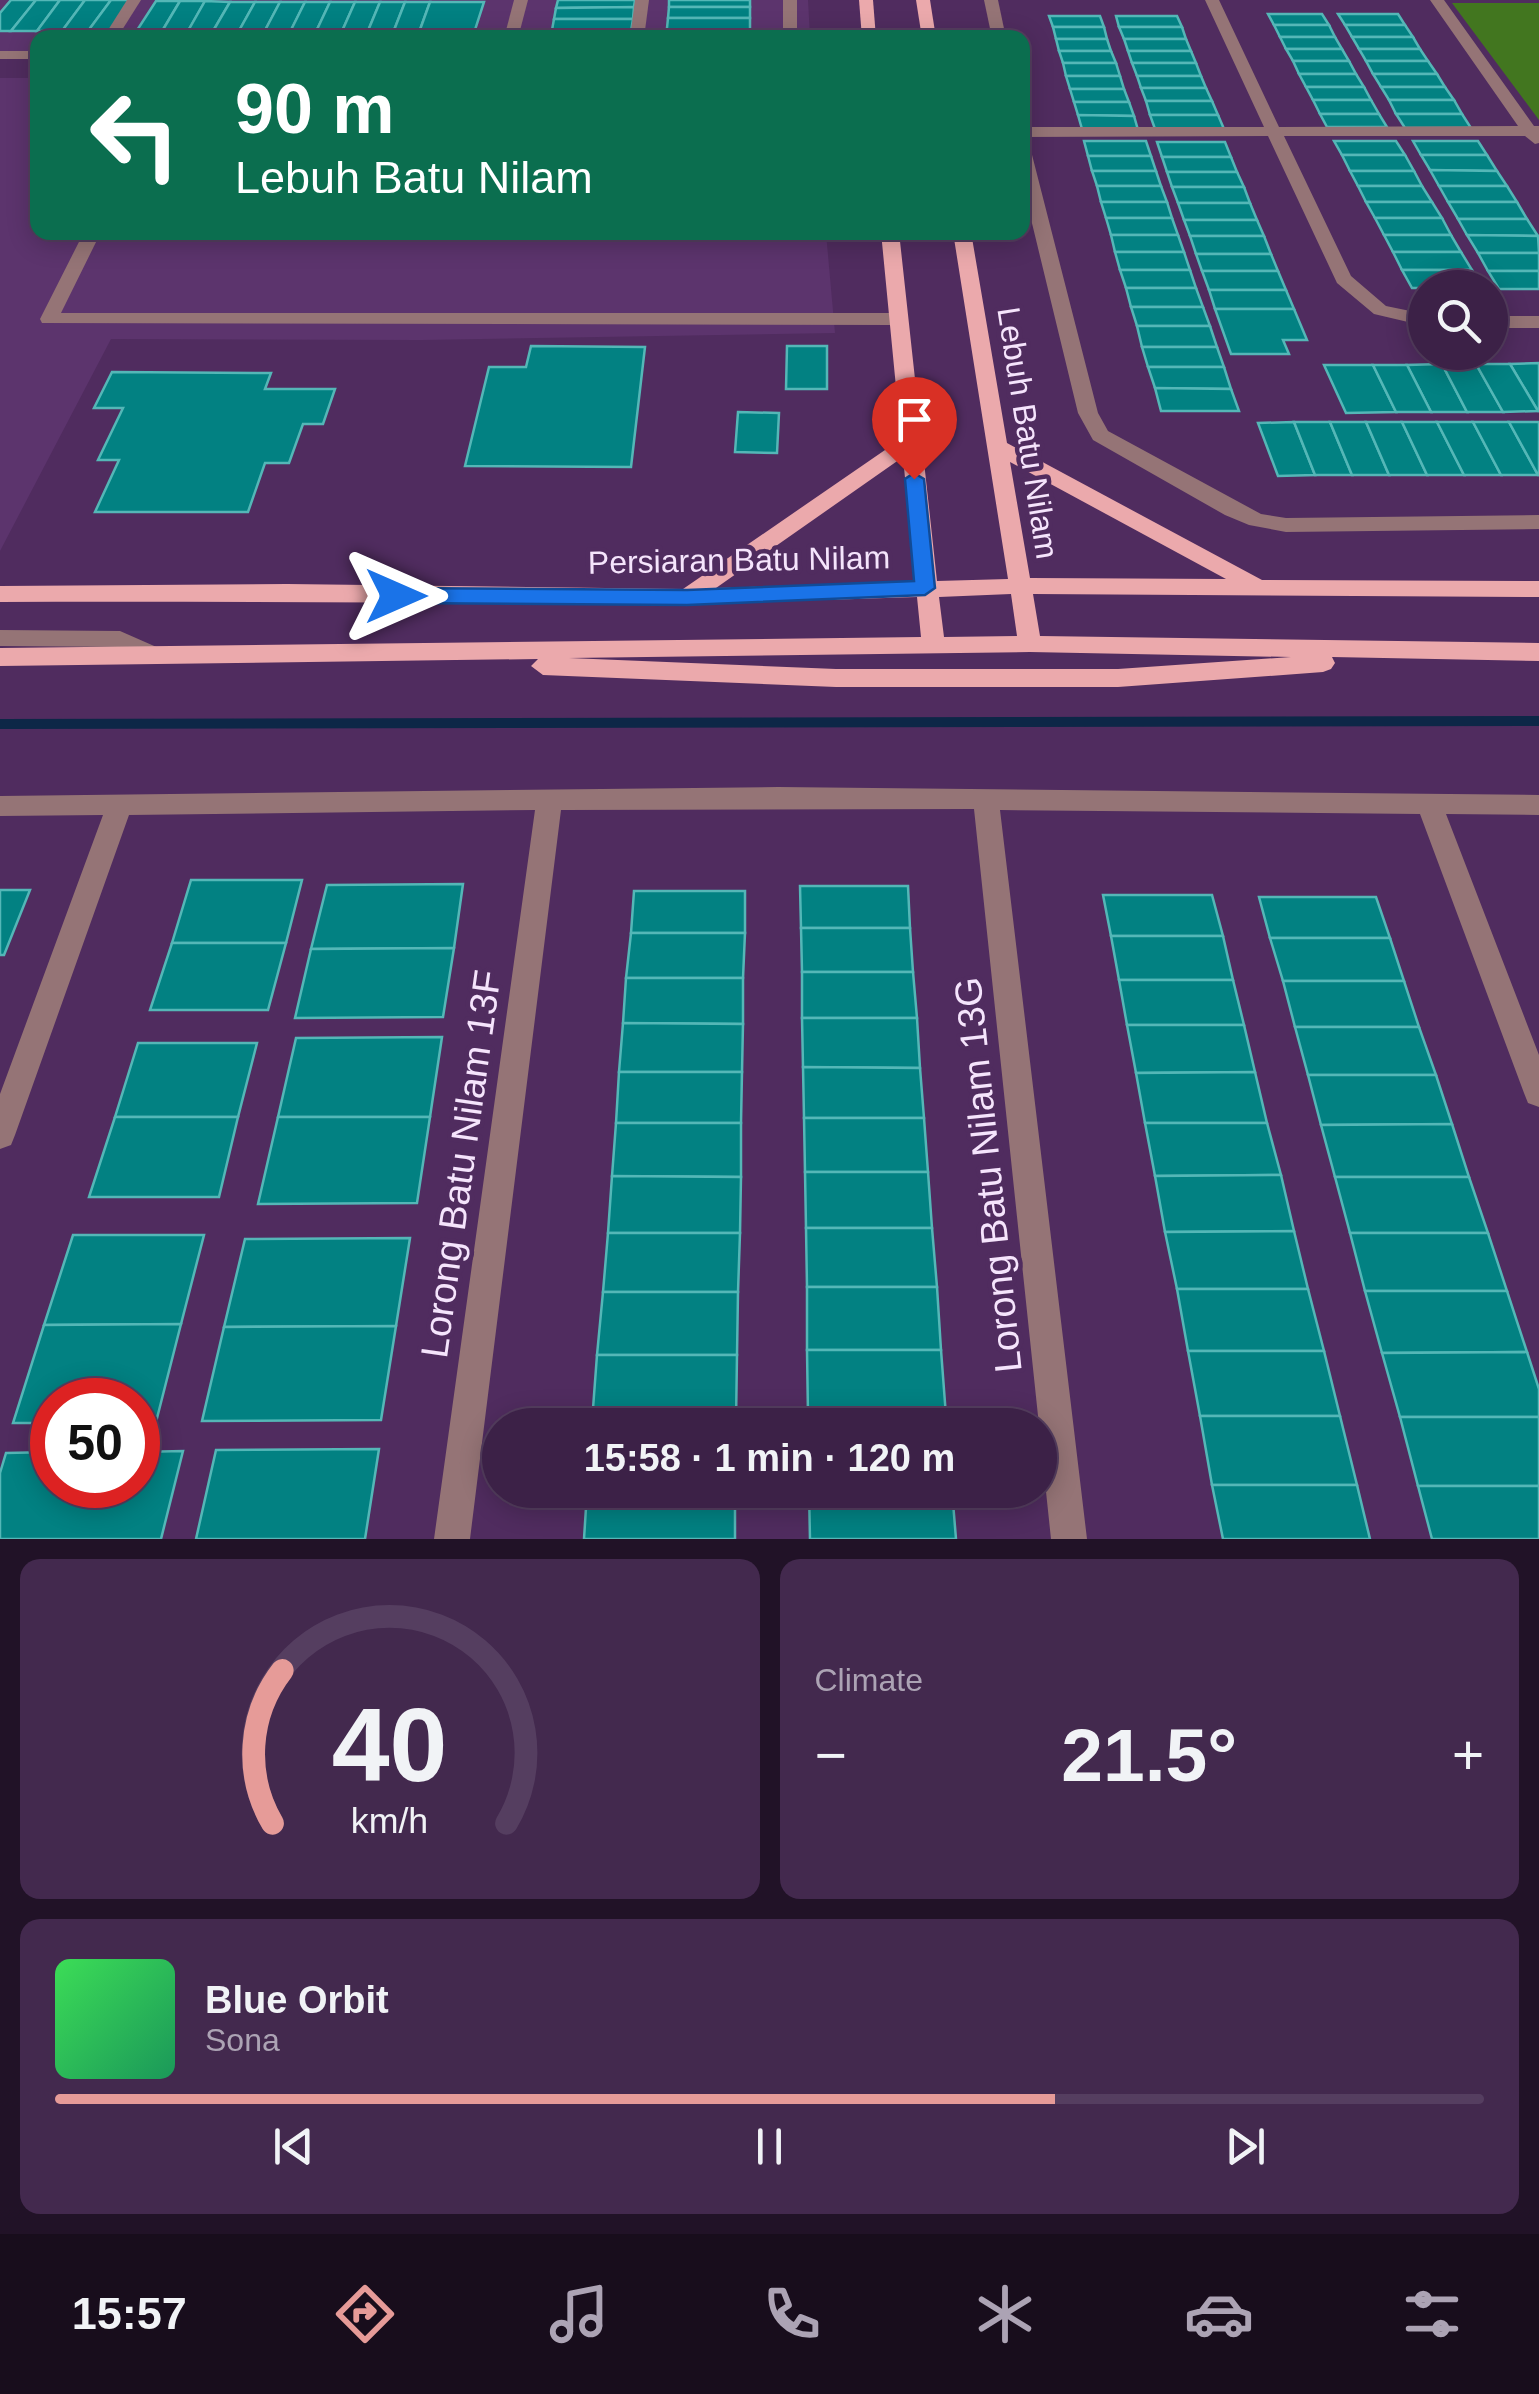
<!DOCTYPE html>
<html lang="en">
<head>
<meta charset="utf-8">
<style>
  body { margin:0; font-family:Helvetica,sans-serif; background:#43294e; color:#f1f3f6; height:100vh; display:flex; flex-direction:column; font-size:38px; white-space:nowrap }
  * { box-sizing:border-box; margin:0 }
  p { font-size:32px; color:#aca3b4 }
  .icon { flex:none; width:55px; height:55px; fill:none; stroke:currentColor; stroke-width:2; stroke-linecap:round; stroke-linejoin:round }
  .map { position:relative; height:1539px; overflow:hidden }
  .sheet { display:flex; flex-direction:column; gap:20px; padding:20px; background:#211227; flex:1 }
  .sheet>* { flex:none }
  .banner { position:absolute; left:30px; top:30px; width:1000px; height:210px; border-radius:20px; box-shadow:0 5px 25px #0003,0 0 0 2px #553e60; background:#0b6e4f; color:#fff; overflow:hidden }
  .fabs { position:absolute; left:1408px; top:270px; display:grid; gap:20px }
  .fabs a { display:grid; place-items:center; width:100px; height:100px; border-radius:50%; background:#3c2147; box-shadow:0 5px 25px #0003,0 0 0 2px #553e60; font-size:50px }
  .speed { position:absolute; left:30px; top:1378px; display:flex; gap:20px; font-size:50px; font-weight:700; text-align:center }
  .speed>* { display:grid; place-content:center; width:130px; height:130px; border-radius:50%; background:#3c2147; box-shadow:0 5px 25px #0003,0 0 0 2px #553e60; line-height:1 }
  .speed .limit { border:15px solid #d22; background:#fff; color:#111 }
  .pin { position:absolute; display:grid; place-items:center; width:85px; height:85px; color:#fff; margin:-102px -42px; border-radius:50% 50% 50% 0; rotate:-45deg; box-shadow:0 0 10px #0007 }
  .pin .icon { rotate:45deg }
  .me { position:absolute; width:110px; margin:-55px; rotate:90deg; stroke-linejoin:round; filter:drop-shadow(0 0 8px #0008) }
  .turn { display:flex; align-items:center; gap:35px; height:210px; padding:0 40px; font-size:45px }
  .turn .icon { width:130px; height:130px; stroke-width:2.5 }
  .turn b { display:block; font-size:70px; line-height:85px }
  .big { font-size:75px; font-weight:600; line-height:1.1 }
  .sheet .widget { flex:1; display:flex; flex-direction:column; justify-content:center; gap:15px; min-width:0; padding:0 35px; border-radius:20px; background:#43294e }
  .sheet .dial { align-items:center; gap:0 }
  .dial svg { height:260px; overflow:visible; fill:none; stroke:#553e60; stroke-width:7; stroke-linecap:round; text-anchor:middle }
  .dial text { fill:#f1f3f6; stroke:none }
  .song { display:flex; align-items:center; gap:30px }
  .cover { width:120px; height:120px; border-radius:15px; background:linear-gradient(135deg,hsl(130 70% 55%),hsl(150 70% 35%)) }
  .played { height:10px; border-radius:5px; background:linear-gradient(90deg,#e69b98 70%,#553e60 70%) }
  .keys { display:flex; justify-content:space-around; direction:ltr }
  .heat { display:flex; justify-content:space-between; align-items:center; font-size:55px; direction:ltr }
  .sheet .tiles { flex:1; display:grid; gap:20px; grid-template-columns:1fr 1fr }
  .widget:last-child { grid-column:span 2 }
  .trip { position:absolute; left:482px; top:1408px; width:575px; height:100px; border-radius:50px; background:#3c2147; box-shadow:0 5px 25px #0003,0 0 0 2px #553e60; font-weight:600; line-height:100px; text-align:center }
  .menu { display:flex; height:160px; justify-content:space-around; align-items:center; background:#180d1c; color:#aca3b4 }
  .menu .icon { width:70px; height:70px }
  .menu .current { color:#e69b98 }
  .menu b { font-size:45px; color:#f1f3f6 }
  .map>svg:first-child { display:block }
</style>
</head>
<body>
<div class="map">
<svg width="1539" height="1539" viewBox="0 0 1539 1539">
  <rect width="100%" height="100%" fill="#502c5f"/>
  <g fill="#5c346d">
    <polygon points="0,0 808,0 810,37 38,38 37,58 0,58"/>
    <polygon points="0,78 37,78 38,232 826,233 835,333 421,340 111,339 0,551"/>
  </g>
  <polygon fill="#42761f" points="1452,3 1539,3 1539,120"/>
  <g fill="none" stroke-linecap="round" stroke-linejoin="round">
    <polygon fill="#0d2747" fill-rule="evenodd" points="1539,716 1539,726 0,729 0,719"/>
  </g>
  <g fill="#028182" stroke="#54b7b7" stroke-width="2.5">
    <polygon points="11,0 36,0 11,31 0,31 0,13"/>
    <polygon points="36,0 60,0 37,31 11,31"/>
    <polygon points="60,0 85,0 62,31 37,31"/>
    <polygon points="85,0 111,0 88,31 62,31"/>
    <polygon points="111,0 136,0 114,32 88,31"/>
    <polygon points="558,0 635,0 634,7 556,8"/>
    <rect x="669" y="0" width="81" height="7"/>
    <polygon points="156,1 180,1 158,38 132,38"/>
    <polygon points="180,1 205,1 184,38 158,38"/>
    <polygon points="205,1 230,2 209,38 184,38"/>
    <polygon points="230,2 255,2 235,38 209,38"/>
    <polygon points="255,2 280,2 261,38 235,38"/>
    <polygon points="280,2 305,2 287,38 261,38"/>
    <polygon points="305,2 330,2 313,38 287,38"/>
    <polygon points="330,2 355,2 339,38 313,38"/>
    <polygon points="355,2 380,2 365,38 339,38"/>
    <polygon points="380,2 405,2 391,38 365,38"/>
    <polygon points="405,2 430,2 417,38 391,38"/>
    <polygon points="430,2 484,2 475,30 462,38 417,38"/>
    <polygon points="634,7 633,19 554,19 556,8"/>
    <polygon points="669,7 750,7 750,18 668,18"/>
    <polygon points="1268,14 1322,14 1329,25 1274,25"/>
    <polygon points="1338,14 1398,14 1405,25 1345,25"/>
    <polygon points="1049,16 1100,16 1104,27 1053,27"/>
    <polygon points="1116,16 1177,16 1182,27 1119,27"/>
    <polygon points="668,18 750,18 750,29 733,38 666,38"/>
    <polygon points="554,19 633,19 630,38 567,38 552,30"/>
    <polygon points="1274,25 1329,25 1335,37 1280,37"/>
    <polygon points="1345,25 1405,25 1413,37 1352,37"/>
    <polygon points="1053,27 1104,27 1107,39 1056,39"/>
    <polygon points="1119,27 1182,27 1186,39 1124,39"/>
    <polygon points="1280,37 1335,37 1342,49 1286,49"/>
    <polygon points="1352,37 1413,37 1420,49 1359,49"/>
    <polygon points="1056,39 1107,39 1111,51 1059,51"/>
    <polygon points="1124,39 1186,39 1191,51 1128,51"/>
    <polygon points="1286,49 1342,49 1349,61 1293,61"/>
    <polygon points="1359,49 1420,49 1428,61 1366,61"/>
    <polygon points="1059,51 1111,51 1116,63 1063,63"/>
    <polygon points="1128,51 1191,51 1196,63 1132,63"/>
    <polygon points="1293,61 1349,61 1356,74 1299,74"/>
    <polygon points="1366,61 1428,61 1437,74 1373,74"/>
    <polygon points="1063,63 1116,63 1120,76 1066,76"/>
    <polygon points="1132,63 1196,63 1201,76 1137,76"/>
    <polygon points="1299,74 1356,74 1364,87 1306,87"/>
    <polygon points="1373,74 1437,74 1445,87 1381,87"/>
    <polygon points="1066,76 1120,76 1124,89 1070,89"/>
    <polygon points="1137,76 1201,76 1206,88 1141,88"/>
    <polygon points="1306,87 1364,87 1371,100 1313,100"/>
    <polygon points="1381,87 1445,87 1454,100 1389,100"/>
    <polygon points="1141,88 1206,88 1212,101 1146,101"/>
    <polygon points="1070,89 1124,89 1129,102 1074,102"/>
    <polygon points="1313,100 1371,100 1379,114 1320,114"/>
    <polygon points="1389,100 1454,100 1462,114 1396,114"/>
    <polygon points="1146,101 1212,101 1218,115 1150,115"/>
    <polygon points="1074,102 1129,102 1134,116 1078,115"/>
    <polygon points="1320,114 1379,114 1387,127 1327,127"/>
    <polygon points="1396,114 1462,114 1471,128 1405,128"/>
    <polygon points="1078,115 1134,116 1138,130 1082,129"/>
    <polygon points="1150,115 1218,115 1224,129 1155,129"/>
    <polygon points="1084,141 1146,141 1151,156 1088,156"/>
    <polygon points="1334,141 1396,141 1405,155 1342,155"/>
    <polygon points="1413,141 1478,141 1487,155 1421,155"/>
    <polygon points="1157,142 1225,142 1231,157 1162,157"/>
    <polygon points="1342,155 1405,155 1414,171 1350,171"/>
    <polygon points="1421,155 1487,155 1497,171 1430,170"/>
    <polygon points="1088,156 1151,156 1156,171 1092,171"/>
    <polygon points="1162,157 1231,157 1237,172 1167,172"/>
    <polygon points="1430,170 1497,171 1507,186 1439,186"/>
    <polygon points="1092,171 1156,171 1161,186 1097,186"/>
    <polygon points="1350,171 1414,171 1422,186 1358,186"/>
    <polygon points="1167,172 1237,172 1244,187 1172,187"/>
    <polygon points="1097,186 1161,186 1167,202 1101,202"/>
    <polygon points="1358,186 1422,186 1432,202 1366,202"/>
    <polygon points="1439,186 1507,186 1517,202 1448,202"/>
    <polygon points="1172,187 1244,187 1250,203 1178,203"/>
    <polygon points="1101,202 1167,202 1172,218 1106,218"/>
    <polygon points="1366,202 1432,202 1442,218 1375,218"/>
    <polygon points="1448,202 1517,202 1527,219 1458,219"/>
    <polygon points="1178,203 1250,203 1257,220 1184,220"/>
    <polygon points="1106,218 1172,218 1178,235 1111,235"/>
    <polygon points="1375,218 1442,218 1451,235 1384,235"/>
    <polygon points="1458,219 1527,219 1538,236 1467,235"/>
    <polygon points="1184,220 1257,220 1264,236 1190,236"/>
    <polygon points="1111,235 1178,235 1184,252 1115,252"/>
    <polygon points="1384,235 1451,235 1461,252 1393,252"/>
    <polygon points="1467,235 1538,236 1539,253 1478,253"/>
    <polygon points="1190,236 1264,236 1271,254 1196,254"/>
    <polygon points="1115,252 1184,252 1190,270 1120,270"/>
    <polygon points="1393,252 1461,252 1472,270 1402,270"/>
    <polygon points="1478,253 1539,253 1539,271 1488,271"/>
    <polygon points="1196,254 1271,254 1278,271 1202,271"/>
    <polygon points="1120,270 1190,270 1196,288 1126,288"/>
    <polygon points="1402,270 1472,270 1482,288 1412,288"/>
    <polygon points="1202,271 1278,271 1286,290 1209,290"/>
    <polygon points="1488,271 1539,271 1539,289 1499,289"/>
    <polygon points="1126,288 1196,288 1203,307 1131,307"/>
    <polygon points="1209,290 1286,290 1294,309 1215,309"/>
    <polygon points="1131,307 1203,307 1210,326 1137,326"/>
    <polygon points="1215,309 1294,309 1307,340 1283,340 1289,354 1231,354"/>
    <polygon points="1137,326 1210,326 1217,347 1142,347"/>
    <polygon points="531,346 645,347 631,467 465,466 489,367 526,367"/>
    <polygon points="787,346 827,346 827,389 786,389"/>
    <polygon points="1142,347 1217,347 1224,367 1148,367"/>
    <polygon points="1539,363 1539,411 1538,411 1510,364"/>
    <polygon points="1442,364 1467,412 1431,412 1407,365"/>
    <polygon points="1442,364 1476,364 1503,412 1467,412"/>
    <polygon points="1476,364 1510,364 1538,411 1503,412"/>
    <polygon points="1324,365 1373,365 1396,412 1346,413"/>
    <polygon points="1373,365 1407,365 1431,412 1396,412"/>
    <polygon points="1148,367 1224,367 1231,389 1155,388"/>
    <polygon points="112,372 271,373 265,389 335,389 323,424 303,424 289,463 265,463 248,512 95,512 119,460 98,460 123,408 94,408"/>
    <polygon points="1155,388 1231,389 1239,411 1161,411"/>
    <polygon points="738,412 779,413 777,453 735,452"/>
    <polygon points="1294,422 1315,475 1278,476 1258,423"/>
    <polygon points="1294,422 1330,422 1352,475 1315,475"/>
    <polygon points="1330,422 1366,422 1389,475 1352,475"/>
    <polygon points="1366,422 1402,422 1427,475 1389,475"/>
    <polygon points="1402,422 1437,422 1464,475 1427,475"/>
    <polygon points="1437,422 1473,422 1501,475 1464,475"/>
    <polygon points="1473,422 1509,422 1538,475 1501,475"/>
    <polygon points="1509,422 1539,422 1539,475 1538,475"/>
    <polygon points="191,880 302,880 286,943 172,943"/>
    <polygon points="463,884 454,948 311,949 327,885"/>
    <polygon points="800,886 908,886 910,928 801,928"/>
    <polygon points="0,890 30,890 4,955 0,955"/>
    <polygon points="634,891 745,891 745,933 631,933"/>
    <polygon points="1103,895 1212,895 1223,936 1111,936"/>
    <polygon points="1259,897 1376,897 1390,938 1270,938"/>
    <polygon points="801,928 910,928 913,972 802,972"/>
    <polygon points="631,933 745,933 743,978 626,978"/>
    <polygon points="1111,936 1223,936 1233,980 1119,980"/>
    <polygon points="1270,938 1390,938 1404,981 1283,981"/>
    <polygon points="172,943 286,943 268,1010 150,1010"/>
    <polygon points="454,948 443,1017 295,1018 311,949"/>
    <polygon points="802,972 913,972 917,1018 802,1018"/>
    <polygon points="626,978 743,978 743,1024 623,1023"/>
    <polygon points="1119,980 1233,980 1244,1025 1127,1025"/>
    <polygon points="1283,981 1404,981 1419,1027 1295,1027"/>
    <polygon points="802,1018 917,1018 920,1068 803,1067"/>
    <polygon points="623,1023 743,1024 742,1072 619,1072"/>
    <polygon points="1127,1025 1244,1025 1255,1072 1136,1073"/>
    <polygon points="1295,1027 1419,1027 1436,1075 1308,1075"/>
    <polygon points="442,1037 430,1117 278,1117 296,1038"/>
    <polygon points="138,1043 257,1043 238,1117 115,1117"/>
    <polygon points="803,1067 920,1068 924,1118 804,1118"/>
    <polygon points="619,1072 742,1072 741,1123 616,1123"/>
    <polygon points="1255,1072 1267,1123 1145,1123 1136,1073"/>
    <polygon points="1308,1075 1436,1075 1452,1124 1321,1125"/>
    <polygon points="115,1117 238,1117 219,1197 89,1197"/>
    <polygon points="278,1117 430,1117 417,1203 258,1204"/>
    <polygon points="804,1118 924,1118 928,1172 805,1172"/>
    <polygon points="616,1123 741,1123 741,1177 612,1176"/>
    <polygon points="1145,1123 1267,1123 1281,1175 1155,1176"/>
    <polygon points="1452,1124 1469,1177 1335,1177 1321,1125"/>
    <polygon points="805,1172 928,1172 932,1228 806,1228"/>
    <polygon points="1281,1175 1294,1231 1165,1232 1155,1176"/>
    <polygon points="612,1176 741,1177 740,1233 608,1233"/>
    <polygon points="1335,1177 1469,1177 1488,1233 1350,1233"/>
    <polygon points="806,1228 932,1228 937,1287 807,1287"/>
    <polygon points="1294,1231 1308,1289 1177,1289 1165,1232"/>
    <polygon points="608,1233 740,1233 738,1292 603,1292"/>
    <polygon points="1350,1233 1488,1233 1507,1291 1365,1291"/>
    <polygon points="73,1235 204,1235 181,1324 44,1325"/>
    <polygon points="410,1238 396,1326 224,1327 245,1239"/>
    <polygon points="807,1287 937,1287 941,1350 807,1350"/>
    <polygon points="1177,1289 1308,1289 1324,1351 1188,1351"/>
    <polygon points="1365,1291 1507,1291 1527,1352 1382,1353"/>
    <polygon points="603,1292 738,1292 737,1355 597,1355"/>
    <polygon points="181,1324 156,1422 138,1422 138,1400 52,1400 52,1423 13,1423 44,1325"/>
    <polygon points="396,1326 381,1420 202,1421 224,1327"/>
    <polygon points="807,1350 941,1350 946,1416 808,1416"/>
    <polygon points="1188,1351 1324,1351 1340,1416 1200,1416"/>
    <polygon points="1527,1352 1539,1389 1539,1417 1400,1417 1382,1353"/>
    <polygon points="597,1355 737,1355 736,1422 592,1422"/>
    <polygon points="808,1416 946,1416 947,1425 808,1425"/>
    <polygon points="1200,1416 1340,1416 1357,1485 1212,1485"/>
    <polygon points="1400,1417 1539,1417 1539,1486 1418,1486"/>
    <rect x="592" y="1422" width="144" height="3"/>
    <polygon points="379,1449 365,1539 196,1539 216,1450"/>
    <polygon points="183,1451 161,1539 0,1539 0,1473 6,1453 52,1452 52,1485 138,1485 138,1452"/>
    <polygon points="1212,1485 1357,1485 1370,1539 1223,1539"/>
    <polygon points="1418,1486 1539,1486 1539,1539 1432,1539"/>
    <polygon points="587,1490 735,1490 587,1492"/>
    <polygon points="809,1490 952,1490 956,1539 810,1539"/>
    <polygon points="587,1492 735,1492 735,1539 584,1539"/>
  </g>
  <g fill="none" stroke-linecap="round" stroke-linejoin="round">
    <g fill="#957476" fill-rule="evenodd">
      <polygon points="127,0 141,0 117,38 103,38"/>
      <polygon points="514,0 528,0 518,38 504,38"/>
      <polygon points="635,0 649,0 644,38 630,38"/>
      <rect x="783" y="0" width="14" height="38"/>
      <polygon points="984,0 998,0 1006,38 992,38"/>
      <polygon points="1205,0 1219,0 1279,127 1518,126 1430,0 1444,0 1534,126 1539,126 1539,143 1535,144 1525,136 1284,136 1351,276 1386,306 1425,314 1425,326 1374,314 1337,283 1268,136 1022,137 1022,127 1264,127"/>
      <rect x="0" y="51" width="38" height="8"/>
      <polygon points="1022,142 1030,147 1098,413 1108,431 1261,514 1286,518 1539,515 1539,529 1286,532 1249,525 1225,515 1093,440 1078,413 1022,182"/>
      <polygon points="84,232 101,232 61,313 899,313 908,319 899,325 42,323 40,319"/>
      <rect x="1490" y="316" width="49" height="12"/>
      <polygon points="0,630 120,631 161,649 165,655 153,664 117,647 0,646"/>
      <polygon points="778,787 1539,795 1539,815 1446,814 1539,1055 1539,1107 1528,1103 1524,1093 1420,814 1000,810 1087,1539 1051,1539 974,809 561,810 470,1539 434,1539 535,810 129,815 15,1135 11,1145 0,1149 0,1094 103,815 0,816 0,796"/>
    </g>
    <g fill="#eba9ac" fill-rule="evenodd">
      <polygon points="859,0 873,0 876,38 862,38"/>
      <polygon points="916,0 930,0 936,38 922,38"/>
      <path d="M881 232H899L937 581 1008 579 953 232H971L1007 443 1262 580 1539 581V597L1033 594 1040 636 1539 643V661L1332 657 1335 663 1331 669 1323 672 1118 687H836L543 675 531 666 538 659 0 666V648L921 637 917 597C611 608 306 600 0 602V586L287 584 683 589 901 439ZM903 457 915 582 716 588ZM1010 462 1226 579 1030 578ZM1011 594 1017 636 944 637 939 597ZM1030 652 1291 657 1118 669H836L569 658Z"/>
    </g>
  </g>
  <polygon fill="#1a73e8" stroke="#114b97" stroke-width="2.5" points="914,473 924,479 935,588 925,595 687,605 396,603 386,596 396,588 687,590 914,581 905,479"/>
  <g text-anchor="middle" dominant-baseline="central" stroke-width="9" stroke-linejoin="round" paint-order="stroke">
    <g font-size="32" fill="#f5e4fc" stroke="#502c5f">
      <text transform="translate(1028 433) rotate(81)">Lebuh Batu Nilam</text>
      <text transform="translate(739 560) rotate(-1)">Persiaran Batu Nilam</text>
    </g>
    <g font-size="38" fill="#f5e4fc" stroke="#502c5f">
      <text transform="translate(461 1164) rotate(-82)">Lorong Batu Nilam 13F</text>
      <text transform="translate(988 1175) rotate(-96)">Lorong Batu Nilam 13G</text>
    </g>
  </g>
</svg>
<div class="fabs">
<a><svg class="icon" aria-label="search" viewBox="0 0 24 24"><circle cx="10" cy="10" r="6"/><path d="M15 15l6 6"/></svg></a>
</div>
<div class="speed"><div class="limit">50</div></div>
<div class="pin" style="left:914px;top:479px;background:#d93025"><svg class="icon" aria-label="arrive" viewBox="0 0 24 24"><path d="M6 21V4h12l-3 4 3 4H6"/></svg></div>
<svg class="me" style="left:396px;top:596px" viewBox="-20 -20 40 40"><path d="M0-17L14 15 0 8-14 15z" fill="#1a73e8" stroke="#fff" stroke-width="4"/></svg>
<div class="trip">15:58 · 1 min · 120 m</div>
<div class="banner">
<div class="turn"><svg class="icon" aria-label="left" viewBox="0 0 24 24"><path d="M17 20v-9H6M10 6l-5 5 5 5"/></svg><div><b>90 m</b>Lebuh Batu Nilam</div></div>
</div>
</div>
<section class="sheet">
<div class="tiles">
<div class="widget dial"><svg viewBox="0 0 100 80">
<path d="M14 69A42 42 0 1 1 86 69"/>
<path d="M14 69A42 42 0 0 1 17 22" stroke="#e69b98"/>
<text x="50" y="56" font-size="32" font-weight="700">40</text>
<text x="50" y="72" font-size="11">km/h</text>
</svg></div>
<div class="widget"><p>Climate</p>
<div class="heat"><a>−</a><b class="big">21.5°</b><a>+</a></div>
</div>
<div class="widget">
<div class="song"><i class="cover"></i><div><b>Blue Orbit</b><p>Sona</p></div></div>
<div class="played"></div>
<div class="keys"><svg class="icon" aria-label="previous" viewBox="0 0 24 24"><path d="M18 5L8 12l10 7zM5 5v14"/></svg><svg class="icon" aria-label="pause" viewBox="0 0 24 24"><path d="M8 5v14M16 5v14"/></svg><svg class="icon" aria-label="next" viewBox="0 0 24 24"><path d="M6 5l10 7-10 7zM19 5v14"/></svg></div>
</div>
</div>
</section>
<nav class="menu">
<b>15:57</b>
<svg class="icon current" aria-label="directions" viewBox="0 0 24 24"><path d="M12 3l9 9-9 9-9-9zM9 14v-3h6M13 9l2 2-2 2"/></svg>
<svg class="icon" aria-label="music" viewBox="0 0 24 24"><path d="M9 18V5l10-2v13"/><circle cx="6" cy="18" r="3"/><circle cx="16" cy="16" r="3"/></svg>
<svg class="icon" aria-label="phone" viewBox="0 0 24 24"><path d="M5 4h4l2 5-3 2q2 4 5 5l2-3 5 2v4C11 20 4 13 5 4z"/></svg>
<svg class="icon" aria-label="climate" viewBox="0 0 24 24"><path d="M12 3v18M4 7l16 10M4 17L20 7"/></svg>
<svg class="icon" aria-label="car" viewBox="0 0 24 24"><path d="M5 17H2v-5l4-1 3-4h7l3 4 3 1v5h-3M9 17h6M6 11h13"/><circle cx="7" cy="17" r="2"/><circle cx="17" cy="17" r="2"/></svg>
<svg class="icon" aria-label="filters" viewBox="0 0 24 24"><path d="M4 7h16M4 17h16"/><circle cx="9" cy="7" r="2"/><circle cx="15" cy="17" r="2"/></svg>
</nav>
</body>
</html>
